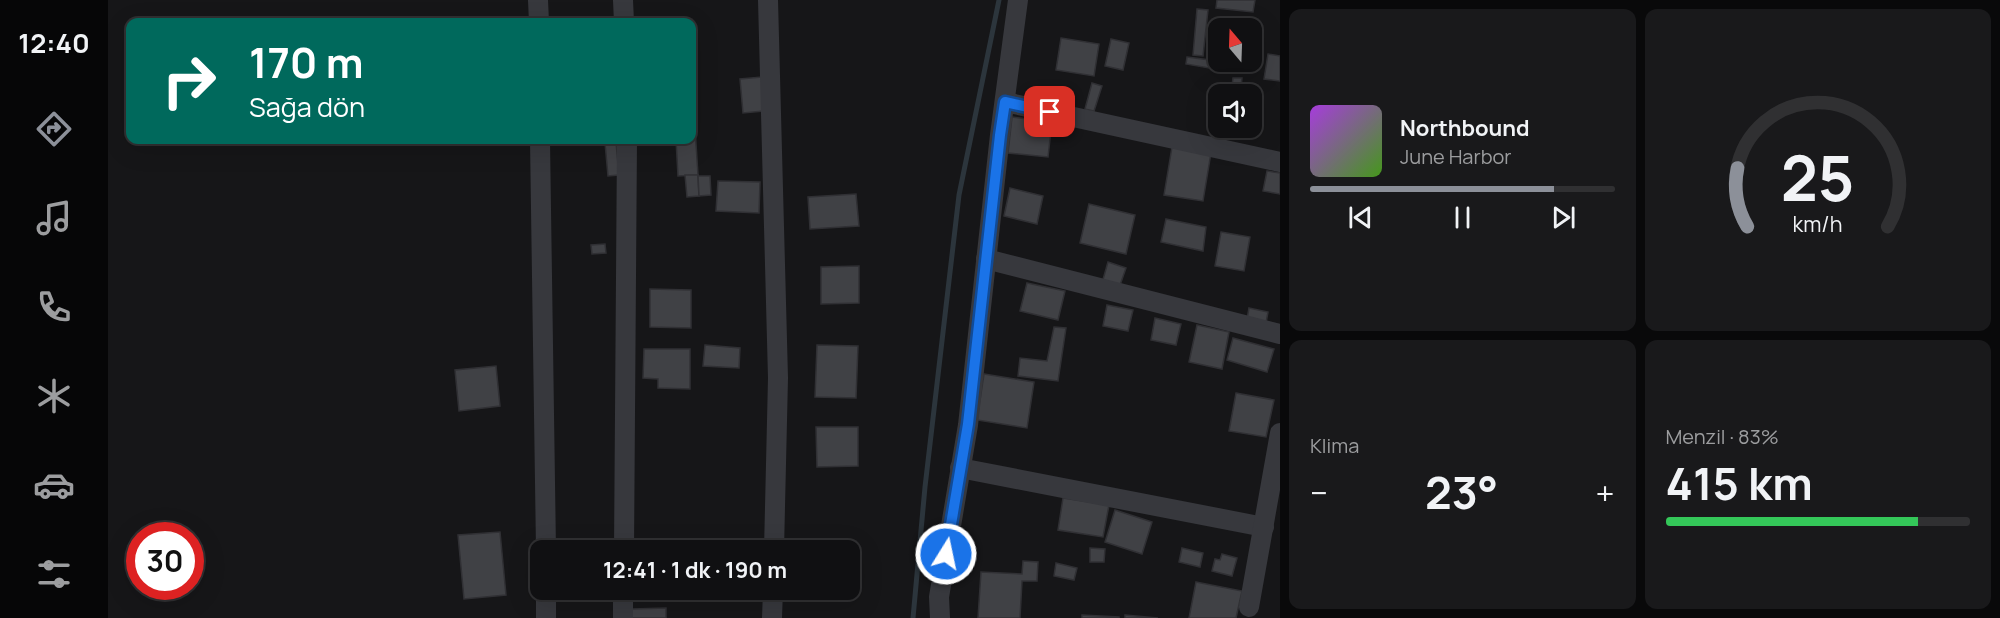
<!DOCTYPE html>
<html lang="tr">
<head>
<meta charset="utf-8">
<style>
  body { margin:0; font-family:Manrope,sans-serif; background:#19191b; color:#f1f3f6; height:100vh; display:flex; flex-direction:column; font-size:22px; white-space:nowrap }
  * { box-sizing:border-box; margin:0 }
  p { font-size:20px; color:#9c9d9f }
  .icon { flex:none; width:33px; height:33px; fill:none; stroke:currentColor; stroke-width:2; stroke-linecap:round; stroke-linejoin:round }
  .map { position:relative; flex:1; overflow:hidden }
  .drawer { display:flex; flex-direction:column; gap:9px; padding:9px; background:#09090a; width:720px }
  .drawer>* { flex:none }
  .banner { position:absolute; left:18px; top:18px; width:570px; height:126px; border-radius:12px; box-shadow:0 6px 24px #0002,0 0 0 2px #303032; background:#00695c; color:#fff; overflow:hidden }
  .needle { width:39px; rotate:341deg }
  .tools { position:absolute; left:1100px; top:18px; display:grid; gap:12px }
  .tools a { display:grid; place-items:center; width:54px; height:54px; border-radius:12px; background:#101012; box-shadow:0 6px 24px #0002,0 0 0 2px #303032; font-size:30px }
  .speed { position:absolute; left:18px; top:522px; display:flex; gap:12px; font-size:30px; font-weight:700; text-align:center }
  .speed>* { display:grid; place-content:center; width:78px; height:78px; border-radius:50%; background:#101012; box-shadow:0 6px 24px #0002,0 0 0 2px #303032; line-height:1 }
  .speed .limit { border:9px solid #d22; background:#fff; color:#111 }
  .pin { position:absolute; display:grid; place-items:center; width:51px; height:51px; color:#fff; margin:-26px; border-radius:12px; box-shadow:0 3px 9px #0006 }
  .me { position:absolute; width:66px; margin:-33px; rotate:10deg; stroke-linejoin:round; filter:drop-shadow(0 0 4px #0008) }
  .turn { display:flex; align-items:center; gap:21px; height:126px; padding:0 24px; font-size:27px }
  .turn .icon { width:78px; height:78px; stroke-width:2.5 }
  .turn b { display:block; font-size:42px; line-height:51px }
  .big { font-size:45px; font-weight:700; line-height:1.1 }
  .drawer .card { flex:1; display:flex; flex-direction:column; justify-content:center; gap:9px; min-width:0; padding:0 21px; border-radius:12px; background:#19191b }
  .drawer .dial { align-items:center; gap:0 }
  .dial svg { height:156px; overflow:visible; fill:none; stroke:#303032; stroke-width:7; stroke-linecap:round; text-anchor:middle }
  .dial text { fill:#f1f3f6; stroke:none }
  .song { display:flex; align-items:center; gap:18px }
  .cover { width:72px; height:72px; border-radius:9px; background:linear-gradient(135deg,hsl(280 70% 55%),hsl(100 70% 35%)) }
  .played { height:6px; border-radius:3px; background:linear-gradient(90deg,#8c9099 80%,#303032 80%) }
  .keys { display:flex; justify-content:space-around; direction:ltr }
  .heat { display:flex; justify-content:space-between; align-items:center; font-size:33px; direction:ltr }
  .charge { height:9px; border-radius:4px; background:linear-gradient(90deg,#34c759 83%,#303032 0) }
  .drawer .tiles { flex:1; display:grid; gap:9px; grid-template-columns:repeat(2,1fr) }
  .trip { position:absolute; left:422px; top:540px; width:330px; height:60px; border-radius:12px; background:#101012; box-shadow:0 6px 24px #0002,0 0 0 2px #303032; font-weight:700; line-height:60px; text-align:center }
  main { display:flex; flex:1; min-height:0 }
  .tab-bar { display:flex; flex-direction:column; width:108px; justify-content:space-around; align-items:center; background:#060607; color:#9c9d9f }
  .tab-bar .icon { width:42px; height:42px }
  .tab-bar .active { color:#8c9099 }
  .tab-bar b { font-size:27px; color:#f1f3f6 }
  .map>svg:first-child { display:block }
</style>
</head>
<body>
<main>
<nav class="tab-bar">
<b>12:40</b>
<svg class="icon active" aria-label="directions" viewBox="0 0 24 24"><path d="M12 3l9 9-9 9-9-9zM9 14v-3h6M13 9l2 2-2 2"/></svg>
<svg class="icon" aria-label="music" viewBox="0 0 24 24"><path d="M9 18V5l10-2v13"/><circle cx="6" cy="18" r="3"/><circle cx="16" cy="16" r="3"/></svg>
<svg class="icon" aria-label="phone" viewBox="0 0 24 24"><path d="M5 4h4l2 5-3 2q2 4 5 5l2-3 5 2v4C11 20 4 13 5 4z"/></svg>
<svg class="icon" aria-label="climate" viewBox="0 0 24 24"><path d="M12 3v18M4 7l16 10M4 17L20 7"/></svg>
<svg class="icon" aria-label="car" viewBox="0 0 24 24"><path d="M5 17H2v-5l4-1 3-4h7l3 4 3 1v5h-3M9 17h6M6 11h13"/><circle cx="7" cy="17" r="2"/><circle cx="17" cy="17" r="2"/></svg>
<svg class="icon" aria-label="filters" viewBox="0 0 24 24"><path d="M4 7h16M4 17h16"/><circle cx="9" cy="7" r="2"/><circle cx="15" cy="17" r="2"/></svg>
</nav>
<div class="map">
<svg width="1172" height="618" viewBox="0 0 1172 618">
  <rect width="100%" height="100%" fill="#161618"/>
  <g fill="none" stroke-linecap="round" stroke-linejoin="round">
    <polyline stroke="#2c353c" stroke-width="5" points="805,618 817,487 851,195 891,0"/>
  </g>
  <g fill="#404145" stroke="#303034" stroke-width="1.5">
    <polygon points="1109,0 1147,0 1145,12 1108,8"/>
    <polygon points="1089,9 1100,10 1095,56 1085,55"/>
    <polygon points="570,18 570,22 527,22 527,19"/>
    <polygon points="953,38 991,44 986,76 948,70"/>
    <polygon points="1003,39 1021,43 1015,70 997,66"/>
    <polygon points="1160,54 1172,56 1172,81 1156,79"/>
    <polygon points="1079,57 1102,60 1101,68 1078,64"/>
    <polygon points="654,77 657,111 635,113 632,79"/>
    <polygon points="1125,78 1134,78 1133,87 1124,86"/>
    <polygon points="984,83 994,86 986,111 977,109"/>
    <polygon points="904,117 944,122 940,157 900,153"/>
    <polygon points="584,128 587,128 590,175 570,176 568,140 584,140"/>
    <polygon points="1114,128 1127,128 1124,134 1113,130"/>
    <polygon points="508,142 511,175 500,176 497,143"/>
    <polygon points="1064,147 1103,153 1095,201 1056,195"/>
    <polygon points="1159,171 1172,173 1172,194 1155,191"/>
    <polygon points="577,175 590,175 591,196 579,197"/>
    <polygon points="590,176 602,176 603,195 591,196"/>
    <polygon points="610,181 652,182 651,213 608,211"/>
    <polygon points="902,188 935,196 929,224 896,216"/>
    <polygon points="748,194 751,226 702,229 700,197"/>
    <polygon points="981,204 1027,215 1018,254 972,243"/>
    <polygon points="1058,219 1098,227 1095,251 1053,242"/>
    <polygon points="1113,232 1142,237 1136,271 1107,266"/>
    <polygon points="497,244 498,253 484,254 483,245"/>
    <polygon points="1000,262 1018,268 1011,288 994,283"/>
    <polygon points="751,266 751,303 713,304 713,267"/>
    <polygon points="919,283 957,291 950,320 912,311"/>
    <polygon points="542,289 583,290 583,328 542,327"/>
    <polygon points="999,305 1025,310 1020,331 995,326"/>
    <polygon points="1141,308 1160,312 1158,323 1139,319"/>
    <polygon points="1047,318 1073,324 1068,345 1043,340"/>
    <polygon points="1089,325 1121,332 1114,369 1081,362"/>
    <polygon points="946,327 958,328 950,381 910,376 912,358 939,361"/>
    <polygon points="1125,338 1166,349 1159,372 1119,360"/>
    <polygon points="597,345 632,348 631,368 595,366"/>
    <polygon points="709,345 750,346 748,398 707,397"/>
    <polygon points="536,349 582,349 582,389 550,388 550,379 535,378"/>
    <polygon points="388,366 392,406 351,411 347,370"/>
    <polygon points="876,374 926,382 919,428 869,420"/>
    <polygon points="1128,393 1166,400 1158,437 1121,431"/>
    <polygon points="708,427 750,427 750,466 709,467"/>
    <polygon points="955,498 1001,505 995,537 950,530"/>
    <polygon points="1007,510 1044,522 1034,554 997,542"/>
    <polygon points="392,532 398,595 356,599 350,535"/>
    <polygon points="580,546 580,550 540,550"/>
    <rect x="591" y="548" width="19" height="2"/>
    <polygon points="982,548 997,549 996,562 982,562"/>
    <polygon points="1074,548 1095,553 1092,567 1071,562"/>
    <polygon points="1114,554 1129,558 1124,576 1104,571 1107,559 1112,560"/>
    <polygon points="915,561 930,562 929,581 914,581 912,618 870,618 873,572 914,574"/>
    <polygon points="948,563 969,568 966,580 946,576"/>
    <polygon points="1088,582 1134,591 1128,618 1081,618"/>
    <polygon points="550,590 581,590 550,593"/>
    <polygon points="558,608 558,618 524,618 524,609"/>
    <polygon points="974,615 1011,617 1011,618 974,618"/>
    <polygon points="1017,615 1050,618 1017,618"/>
  </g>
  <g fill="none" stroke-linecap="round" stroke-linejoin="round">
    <g stroke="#37383d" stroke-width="20">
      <polyline points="430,0 431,22"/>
      <polyline points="515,0 516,22"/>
      <polyline points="660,0 670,378 666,550"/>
      <polyline points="897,102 1172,162"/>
      <polyline points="432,140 438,550"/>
      <polyline points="878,259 1172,334"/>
      <polyline points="852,468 1156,527"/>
      <polyline points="516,550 519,140"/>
      <polyline points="438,590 438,618"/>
      <polyline points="1141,607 1172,433"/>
      <polyline points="515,618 515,590"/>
      <polyline points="664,618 665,590"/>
      <polyline points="832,618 831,597 860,425 892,135 910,0"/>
    </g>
  </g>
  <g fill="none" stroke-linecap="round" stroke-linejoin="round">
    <g stroke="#114b97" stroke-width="15">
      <polyline id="route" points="838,554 860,424 892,135 897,102 942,112"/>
    </g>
    <use href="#route" stroke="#1a73e8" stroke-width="10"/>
  </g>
</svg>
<div class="tools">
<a><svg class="needle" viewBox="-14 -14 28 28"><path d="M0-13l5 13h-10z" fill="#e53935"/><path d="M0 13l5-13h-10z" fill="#9c9d9f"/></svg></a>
<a><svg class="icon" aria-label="sound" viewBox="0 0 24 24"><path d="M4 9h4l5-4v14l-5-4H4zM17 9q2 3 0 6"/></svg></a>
</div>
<div class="speed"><div class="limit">30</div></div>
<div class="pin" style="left:942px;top:112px;background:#d93025"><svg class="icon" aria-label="arrive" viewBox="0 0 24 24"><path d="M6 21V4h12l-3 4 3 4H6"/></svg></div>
<svg class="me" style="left:838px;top:554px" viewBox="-20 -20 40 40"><circle r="17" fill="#1a73e8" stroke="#fff" stroke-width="3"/><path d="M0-11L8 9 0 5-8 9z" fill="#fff"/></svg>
<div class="trip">12:41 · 1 dk · 190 m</div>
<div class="banner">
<div class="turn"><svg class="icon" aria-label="right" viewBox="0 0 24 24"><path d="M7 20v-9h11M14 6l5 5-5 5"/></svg><div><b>170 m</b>Sağa dön</div></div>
</div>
</div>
<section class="drawer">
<div class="tiles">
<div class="card">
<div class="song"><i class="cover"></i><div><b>Northbound</b><p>June Harbor</p></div></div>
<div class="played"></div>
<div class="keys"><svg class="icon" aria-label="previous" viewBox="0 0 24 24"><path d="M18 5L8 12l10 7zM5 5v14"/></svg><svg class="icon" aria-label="pause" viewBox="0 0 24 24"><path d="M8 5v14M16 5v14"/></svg><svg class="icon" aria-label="next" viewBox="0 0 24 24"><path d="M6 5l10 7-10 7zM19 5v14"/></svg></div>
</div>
<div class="card dial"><svg viewBox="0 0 100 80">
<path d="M14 69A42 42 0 1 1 86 69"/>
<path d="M14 69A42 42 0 0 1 9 39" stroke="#8c9099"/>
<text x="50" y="56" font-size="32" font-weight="700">25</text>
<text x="50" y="72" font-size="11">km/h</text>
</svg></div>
<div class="card"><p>Klima</p>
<div class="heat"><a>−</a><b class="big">23°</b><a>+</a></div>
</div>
<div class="card"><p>Menzil · 83%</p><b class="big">415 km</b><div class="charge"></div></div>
</div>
</section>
</main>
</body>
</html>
